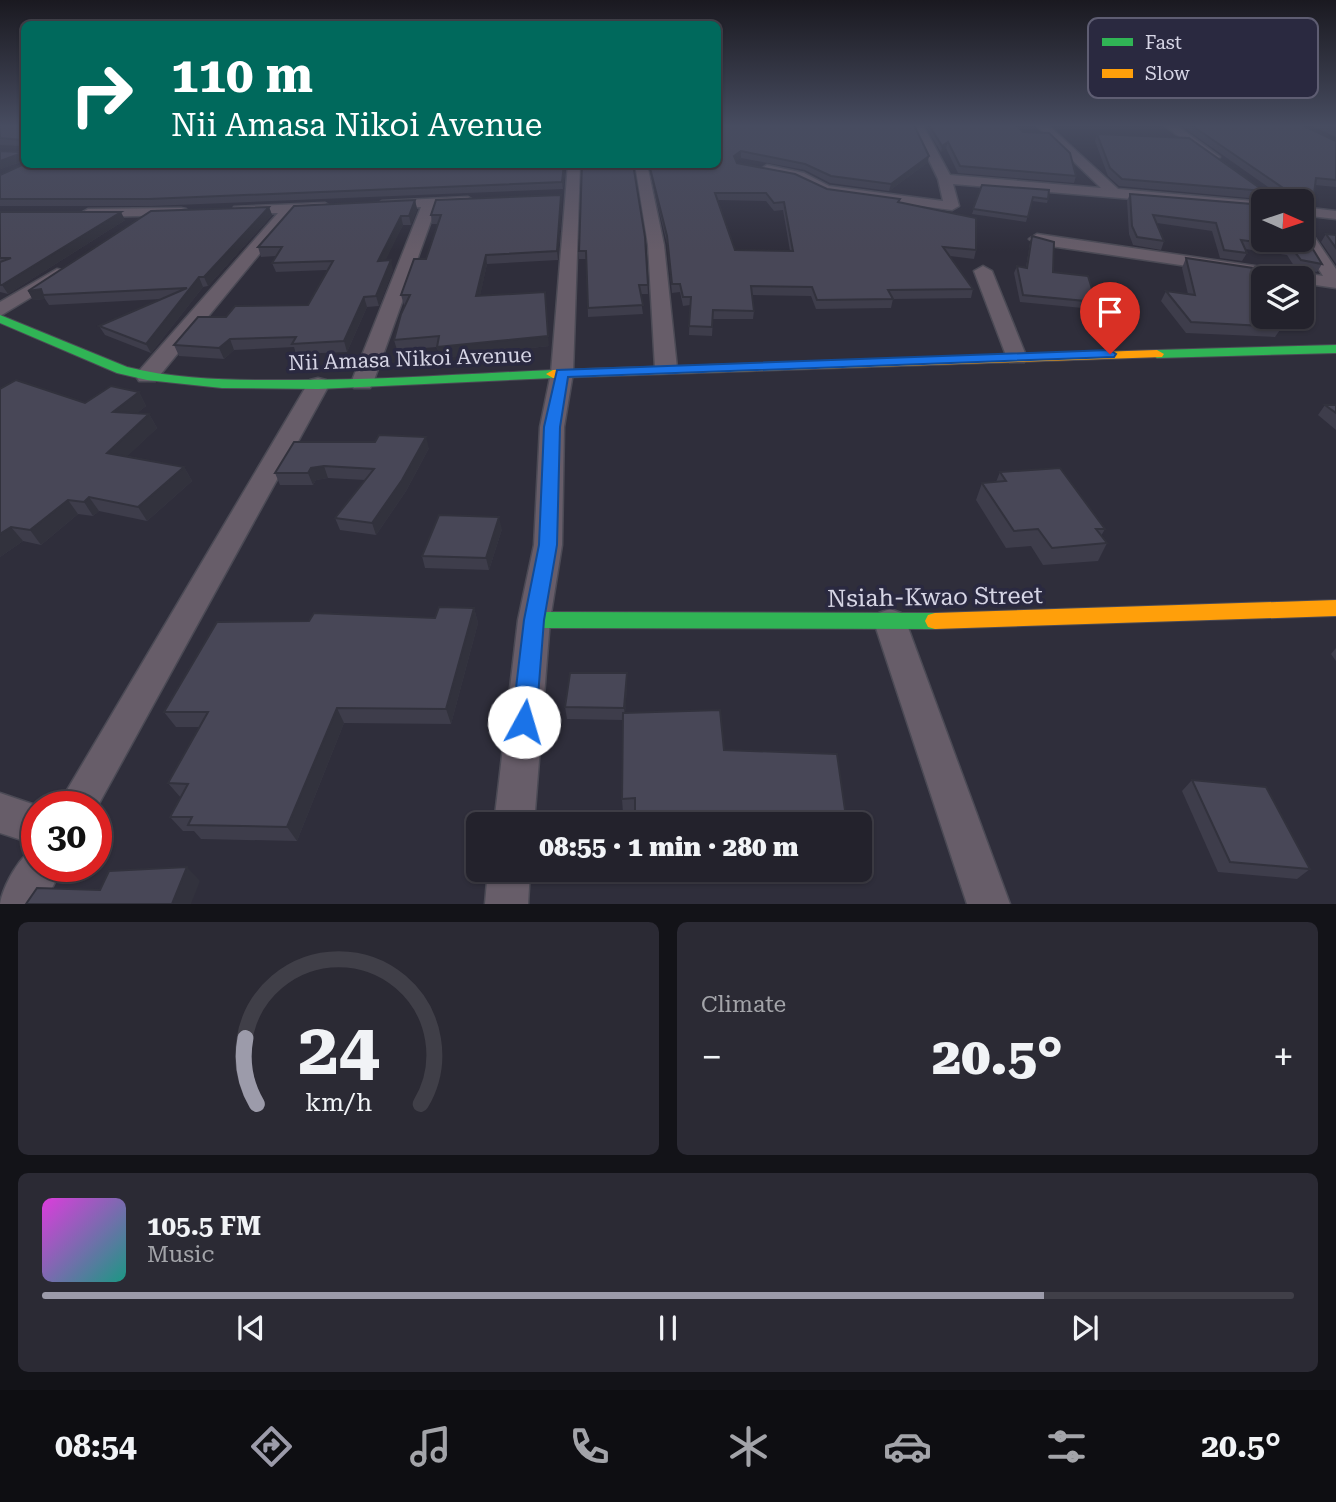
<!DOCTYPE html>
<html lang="en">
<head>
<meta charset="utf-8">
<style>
  body { margin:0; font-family:"Roboto Serif",serif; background:#2b2a34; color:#f1f3f6; height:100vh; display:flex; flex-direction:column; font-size:26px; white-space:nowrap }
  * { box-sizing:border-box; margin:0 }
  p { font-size:23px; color:#a3a4a9 }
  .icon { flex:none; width:38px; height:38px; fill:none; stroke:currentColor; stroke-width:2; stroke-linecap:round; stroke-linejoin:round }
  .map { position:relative; height:904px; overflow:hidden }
  .panel { display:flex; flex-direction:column; gap:18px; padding:18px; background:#131318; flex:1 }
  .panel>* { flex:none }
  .top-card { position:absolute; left:21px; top:21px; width:700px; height:147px; border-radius:10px; box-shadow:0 2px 5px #0004,0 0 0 2px #403f48; background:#00695c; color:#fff; overflow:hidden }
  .needle { width:46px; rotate:93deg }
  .controls { position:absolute; left:1251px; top:189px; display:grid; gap:14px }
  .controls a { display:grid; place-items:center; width:63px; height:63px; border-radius:10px; background:#23222c; box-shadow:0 2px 5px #0004,0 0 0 2px #403f48; font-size:35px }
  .speed { position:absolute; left:21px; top:791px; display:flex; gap:14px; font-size:35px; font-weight:700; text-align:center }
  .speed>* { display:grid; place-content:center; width:91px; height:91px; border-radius:50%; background:#23222c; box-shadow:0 2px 5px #0004,0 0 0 2px #403f48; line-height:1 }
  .speed .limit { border:10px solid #d22; background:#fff; color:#111 }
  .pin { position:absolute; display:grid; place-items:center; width:60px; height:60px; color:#fff; margin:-72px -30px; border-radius:50% 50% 50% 0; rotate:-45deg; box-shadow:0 0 7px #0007 }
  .pin .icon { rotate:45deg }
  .me { position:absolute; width:77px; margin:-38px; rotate:6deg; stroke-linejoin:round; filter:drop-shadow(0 0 5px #0008) }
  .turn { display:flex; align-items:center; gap:24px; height:147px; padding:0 35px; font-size:32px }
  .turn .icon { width:91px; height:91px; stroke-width:2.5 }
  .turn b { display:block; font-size:49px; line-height:60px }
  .big { font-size:52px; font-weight:800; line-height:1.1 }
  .panel .card { flex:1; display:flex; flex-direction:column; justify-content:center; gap:10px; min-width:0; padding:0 24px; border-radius:10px; background:#2b2a34 }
  .panel .dial { align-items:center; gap:0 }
  .dial svg { height:182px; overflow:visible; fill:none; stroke:#403f48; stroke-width:7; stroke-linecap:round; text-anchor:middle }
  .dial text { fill:#f1f3f6; stroke:none }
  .song { display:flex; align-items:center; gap:21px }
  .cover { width:84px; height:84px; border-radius:10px; background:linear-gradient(135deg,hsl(300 70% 55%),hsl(170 70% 35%)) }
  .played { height:7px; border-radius:4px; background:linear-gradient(90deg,#9c9baa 80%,#403f48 80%) }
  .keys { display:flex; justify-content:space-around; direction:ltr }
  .heat { display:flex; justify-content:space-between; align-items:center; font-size:38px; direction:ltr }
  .panel .tiles { flex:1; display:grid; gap:18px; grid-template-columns:1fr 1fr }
  .card:last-child { grid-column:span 2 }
  .trip { position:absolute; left:466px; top:812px; width:406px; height:70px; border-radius:10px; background:#23222c; box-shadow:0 2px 5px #0004,0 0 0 2px #403f48; font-weight:800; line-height:70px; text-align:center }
  .tabs { display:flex; height:112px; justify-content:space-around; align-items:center; background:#0e0e12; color:#a3a4a9 }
  .tabs .icon { width:49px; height:49px }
  .tabs .current { color:#9c9baa }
  .tabs b { font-size:32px; color:#f1f3f6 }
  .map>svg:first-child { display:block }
</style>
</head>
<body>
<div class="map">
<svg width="1336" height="904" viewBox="0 0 1336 904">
  <rect width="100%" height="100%" fill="#2f2e3b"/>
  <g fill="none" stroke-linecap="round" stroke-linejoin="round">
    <g stroke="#4b4a55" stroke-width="3">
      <g id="street">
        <polygon points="912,125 923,125 950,175 1101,188 1036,125 1048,125 1118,189 1264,202 1264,210 953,184 959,206 952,210 826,194 795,179 762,172 761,169 767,165 804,173 829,186 943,201 938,179"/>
        <polygon points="1164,125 1176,125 1220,157 1214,161 1210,160"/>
        <polygon points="568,164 580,164 573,373 564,427 562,545 550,620 534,824 494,824 518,620 534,545 540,427 551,373"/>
        <polygon points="635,164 647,164 664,245 677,368 673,372 659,372 655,368 648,245"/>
        <polygon points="468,197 475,201 473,204 436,207 373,383 370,388 354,388 351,383 421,207 382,209 375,205 382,201"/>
        <polygon points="325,203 332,207 330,210 294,212 155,381 139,381 136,376 139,371 278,213 239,214 234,213 232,210 234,207"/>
        <polygon points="1302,207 1336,211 1336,219 1302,215"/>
        <polygon points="181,208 186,209 188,212 186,215 88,217 81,213 88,209"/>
        <polygon points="1302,224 1307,226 1336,269 1336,288 1302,283 1302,278 1269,278 1037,244 1029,239 1037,234 1323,276 1301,240"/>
        <polygon points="983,266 992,271 1027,358 1024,362 1010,362 1007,358 974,271"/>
        <polygon points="57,269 63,270 66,274 63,278 0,316 0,302"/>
        <polygon points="318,378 326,380 329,385 96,809 96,807 57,807 307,385 310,380"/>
        <polygon points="890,609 901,613 906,622 1010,904 967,904 874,622 879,613"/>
        <polygon points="0,793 41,807 37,807 37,845 0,833"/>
        <path d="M37 847V866H63L44 904H0C3 886 20 854 37 847Z"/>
        <polygon points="488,870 530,870 528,904 485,904"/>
      </g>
    </g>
    <g stroke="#4b4a55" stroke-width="2">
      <g id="fast">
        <path d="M0 315 127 367C175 379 226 380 275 380 368 381 461 374 553 370L560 374 553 378 318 389 222 388 147 380 117 373 0 323Z"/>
        <polygon points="1336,345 1336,353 1157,358 1150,354 1157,350"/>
        <polygon points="534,612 935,613 942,615 945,621 942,627 935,629 534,628 527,626 524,620 527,614"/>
      </g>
    </g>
    <g stroke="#4b4a55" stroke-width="2">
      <g id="slow">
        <polygon points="1157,350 1164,354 1162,357 553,378 546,374 553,370"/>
        <polygon points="1336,600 1336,616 935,629 928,627 925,621 928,615 935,613"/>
      </g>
    </g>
    <use href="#street" fill="#675d69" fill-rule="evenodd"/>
    <use href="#fast" fill="#30b455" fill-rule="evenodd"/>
    <use href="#slow" fill="#ff9f0a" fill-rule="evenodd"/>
  </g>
  <g fill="#3e3d4b" fill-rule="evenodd">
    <polygon points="0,125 24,125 24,161 0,169 23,149 23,146 0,145"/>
    <path d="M718 125 929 156 927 163 889 191 830 183 805 170 741 158 736 161 737 163 827 189 900 199 899 202 976 250 974 259 950 256 973 289 971 298 893 299 891 308 816 309 811 296 752 295 754 311 753 319H713L712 336 689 335 690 305 683 306 680 292 672 293 667 244 648 164H718ZM718 200 766 201 774 211 783 210 790 251 735 250Z"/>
    <polygon points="924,125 1016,125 1076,176 1074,183 958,173 946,148 941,152"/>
    <polygon points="1180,125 1302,125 1336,141 1336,187 1315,185 1314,194 1310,201 1285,199"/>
    <polygon points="1310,125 1336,125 1336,137"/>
    <polygon points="1097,134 1264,191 1260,199 1119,186 1108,176 1095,141"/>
    <polygon points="340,164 566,164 563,189 152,206 0,206 0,175 305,167"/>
    <polygon points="982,185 1048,199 1047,203 1032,201 1026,222 972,214"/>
    <polygon points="1130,194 1303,233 1322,264 1317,272 1296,269 1287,255 1245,249 1247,253 1242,261 1220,258 1212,231 1157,223 1164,241 1161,250 1133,245 1129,234 1127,201"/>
    <polygon points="561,195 562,204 558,260 487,264 480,295 549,346 440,358 437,347 397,350 394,340 405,305 404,305 401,295 426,259 438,224 432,224 431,215"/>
    <polygon points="415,200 417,209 411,225 403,225 385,260 393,270 379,306 367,307 347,352 296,354 294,347 234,350 224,359 179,356 174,345 226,317 308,305 327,270 276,272 272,263 276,256 261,257 258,247"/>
    <polygon points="269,207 272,215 208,286 203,287 151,353 105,335 99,326 162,299 49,305 45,299 33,300 28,291"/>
    <polygon points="0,212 125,220 8,294 0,292"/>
    <polygon points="1326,234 1336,235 1336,264 1321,242"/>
    <polygon points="1032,236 1053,272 1096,302 1093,309 1020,302 1014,273 1017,266 1026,267 1030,243"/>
    <polygon points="645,237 648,294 640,294 643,314 588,317 586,259 579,259 579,251"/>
    <polygon points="1186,258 1264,293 1264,317 1282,327 1275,337 1186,333 1161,301 1166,291 1188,294 1182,268"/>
    <polygon points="0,389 85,403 139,392 146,406 137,413 149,414 157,428 127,456 184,467 192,481 147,521 99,511 93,516 78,514 41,545 23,541 0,557"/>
    <polygon points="1325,405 1336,405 1336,430 1318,415"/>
    <polygon points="429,448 406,491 376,535 340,530 335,518 365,480 328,478 316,480 313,485 280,485 275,473"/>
    <polygon points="1000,472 1105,529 1101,536 1107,543 1098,561 1043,565 1031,546 1006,548 976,500 982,483 996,482"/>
    <polygon points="502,529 489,570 425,568 422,556"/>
    <polygon points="474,608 478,623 451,724 344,723 297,841 201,839 194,831 183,831 170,817 181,798 168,783 200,727 176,727 164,712 309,621 435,618"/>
    <polygon points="1336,648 1336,661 1331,654"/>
    <polygon points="627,673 627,685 625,713 724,750 847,824 635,824 635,813 623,813 622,799 623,720 567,719 565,707"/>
    <polygon points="1192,780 1310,869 1297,879 1218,872 1182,791"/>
  </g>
  <g fill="#32323d">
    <polygon points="948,142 946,148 941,152 942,146"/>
    <polygon points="741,151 741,158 734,163 734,156"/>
    <polygon points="19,154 23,161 0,169 0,161"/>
    <polygon points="929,156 927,163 889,191 891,184"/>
    <polygon points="564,164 566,164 563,189 562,182"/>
    <polygon points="561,195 562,204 558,260 557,251"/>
    <polygon points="415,200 417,209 411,225 409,216"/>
    <polygon points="269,207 272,215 208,286 204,277"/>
    <polygon points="121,212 125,220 8,294 2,285"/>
    <polygon points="401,216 403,225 381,270 378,261"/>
    <polygon points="486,255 487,264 478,306 476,296"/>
    <polygon points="391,260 393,270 379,306 376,296"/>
    <polygon points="199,277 203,287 151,353 146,344"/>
    <polygon points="41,289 45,299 33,300 28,291"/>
    <polygon points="545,292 549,346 440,358 437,347"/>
    <polygon points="364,297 367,307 347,352 344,341"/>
    <polygon points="230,339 234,350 224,359 219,348"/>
    <polygon points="139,392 146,406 121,426 113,412"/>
    <polygon points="149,414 157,428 116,467 107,453"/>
    <polygon points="426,437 429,448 406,491 376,535 372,523"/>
    <polygon points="324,466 328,478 316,480 313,485 308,473 311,468"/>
    <polygon points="184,467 192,481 147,521 138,507"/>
    <polygon points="89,497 99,511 93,516 84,502"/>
    <polygon points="68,500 78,514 41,545 30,530"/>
    <polygon points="499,517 502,529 489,570 486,558"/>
    <polygon points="11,527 23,541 0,557 0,534"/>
    <polygon points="474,608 478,623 451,724 446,709"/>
    <polygon points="627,673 627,685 625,720 624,708"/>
    <polygon points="337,708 344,723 297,841 287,827"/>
    <polygon points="187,867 200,881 191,904 172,904"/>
  </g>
  <g fill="#484757" stroke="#32323d" stroke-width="2" fill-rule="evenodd">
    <polygon points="0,125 24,125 24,154 19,154 0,161 0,151 20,152 23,149 22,140 0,138"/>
    <path d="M718 125H914L929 156 891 184 831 176 805 164 741 151 734 156 737 163 795 174 827 189 900 199 898 202 976 218V250L943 247 973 289 888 290 893 299 817 300 812 287 751 286 754 311 713 310 712 327 689 326 691 297H683L680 284H672L667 236 649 164H718ZM715 193H766L774 203 784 202 793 251 735 250Z"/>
    <polygon points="929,125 1016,125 1023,132 1049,133 1070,153 1076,176 960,166 948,142 942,146"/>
    <polygon points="1191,125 1302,125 1336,141 1336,180 1316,178 1314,194 1289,192"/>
    <polygon points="1326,125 1336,125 1336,129"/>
    <polygon points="1097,134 1189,138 1264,191 1122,179 1110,168"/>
    <polygon points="24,164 230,164 305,167 340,164 564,164 562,182 149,199 0,199 0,175"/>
    <polygon points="582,164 633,164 645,237 648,285 639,285 643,305 588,308 586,251 579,251"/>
    <polygon points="982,185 1049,190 1048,199 1033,197 1028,217 973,209"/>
    <polygon points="1130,194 1264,205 1264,240 1302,240 1302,221 1303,222 1303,233 1322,264 1301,260 1291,247 1241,240 1247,253 1224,250 1216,223 1153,215 1164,241 1137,237 1132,226"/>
    <polygon points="561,195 557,251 486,255 476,296 545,292 548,336 437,347 439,336 394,340 401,314 410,295 401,295 414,259 426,259 441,215 431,215 436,200"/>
    <polygon points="1270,196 1277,201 1269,201"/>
    <polygon points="415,200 409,216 401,216 378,261 391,260 376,296 364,297 344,341 292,344 296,337 230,339 219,348 174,345 198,317 226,317 235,306 308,305 333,261 272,263 282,247 258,247 294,206"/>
    <polygon points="269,207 204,277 199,277 146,344 99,326 187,288 43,295 41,289 28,291 151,211"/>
    <polygon points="0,212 121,212 2,285 0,285 0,262 11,258 0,258"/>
    <polygon points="1326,234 1336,235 1336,248"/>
    <polygon points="1032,236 1054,242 1053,272 1088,276 1096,302 1023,295 1017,266 1027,268"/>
    <polygon points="1186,258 1253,268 1264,293 1264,303 1257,302 1264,309 1264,317 1271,317 1282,327 1191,322 1166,291 1195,295"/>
    <polygon points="16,380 85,403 111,386 139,392 113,412 149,414 107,453 184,467 138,507 89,497 84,502 68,500 30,530 11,527 0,534 0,389"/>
    <polygon points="1325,405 1336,405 1336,413"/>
    <polygon points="379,435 426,437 402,480 372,523 335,518 374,469 324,466 311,468 308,473 275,473 294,442 375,442"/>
    <polygon points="1060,468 1105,529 1096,529 1107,543 1052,548 1038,529 1014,531 982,483 1006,481 1000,472"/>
    <polygon points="439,515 499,517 486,558 422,556"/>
    <polygon points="439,607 474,608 446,709 337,708 287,827 188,825 192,817 170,817 188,784 168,783 208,712 164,712 217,622 309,621 314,613 435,618"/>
    <polygon points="570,673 627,673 624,708 565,707"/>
    <polygon points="720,710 724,750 837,754 847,824 757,824 757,820 635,824 635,798 622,799 623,713"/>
    <polygon points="1192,780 1266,787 1310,869 1230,862"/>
    <polygon points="187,867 172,904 26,904 37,888 100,890 109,871"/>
  </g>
  <linearGradient id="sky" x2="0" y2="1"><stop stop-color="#1a1920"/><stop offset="0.5" stop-color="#474c60"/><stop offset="1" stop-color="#474c60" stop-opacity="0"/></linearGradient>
  <rect width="1336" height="251" fill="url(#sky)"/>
  <polygon fill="#1a73e8" stroke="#114b97" stroke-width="2" points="1110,350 1116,354 1114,357 568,377 560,427 557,545 544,620 536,722 532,730 524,733 516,730 512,722 524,620 539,545 544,427 557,370"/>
  <g text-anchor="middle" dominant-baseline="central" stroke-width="7" stroke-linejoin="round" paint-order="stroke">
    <g font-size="21" fill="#d6d5e5" stroke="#2a2940">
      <text transform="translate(410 359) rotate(-2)">Nii Amasa Nikoi Avenue</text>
    </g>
    <g font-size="24" fill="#d6d5e5" stroke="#2a2940">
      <text transform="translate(935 597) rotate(-1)">Nsiah-Kwao Street</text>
    </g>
  </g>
  <rect x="1088" y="18" width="230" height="80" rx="10" fill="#2a2940" stroke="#5e5d72" stroke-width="2"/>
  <rect x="1102" y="38" width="31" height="8" fill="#30b455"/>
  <rect x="1102" y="69" width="31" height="9" fill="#ff9f0a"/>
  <g font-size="19" fill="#d6d5e5">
    <text x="1145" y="49">Fast</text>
    <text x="1145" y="80">Slow</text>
  </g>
</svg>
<div class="controls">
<a><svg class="needle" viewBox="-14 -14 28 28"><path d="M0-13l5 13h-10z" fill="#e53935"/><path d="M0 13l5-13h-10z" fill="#a3a4a9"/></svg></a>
<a><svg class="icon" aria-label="layers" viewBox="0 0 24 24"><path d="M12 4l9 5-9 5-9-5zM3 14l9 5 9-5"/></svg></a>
</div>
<div class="speed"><div class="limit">30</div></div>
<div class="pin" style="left:1110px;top:354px;background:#d93025"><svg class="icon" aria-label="arrive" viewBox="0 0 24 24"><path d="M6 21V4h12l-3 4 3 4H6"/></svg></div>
<svg class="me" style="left:524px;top:722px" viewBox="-20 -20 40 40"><circle r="19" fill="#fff"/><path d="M0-13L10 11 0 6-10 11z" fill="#1a73e8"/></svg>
<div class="trip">08:55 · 1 min · 280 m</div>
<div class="top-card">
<div class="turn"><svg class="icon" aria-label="right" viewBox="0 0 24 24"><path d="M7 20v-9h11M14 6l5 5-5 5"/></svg><div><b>110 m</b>Nii Amasa Nikoi Avenue</div></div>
</div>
</div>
<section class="panel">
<div class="tiles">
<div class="card dial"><svg viewBox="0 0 100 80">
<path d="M14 69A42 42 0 1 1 86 69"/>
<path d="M14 69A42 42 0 0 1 9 40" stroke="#9c9baa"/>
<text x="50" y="56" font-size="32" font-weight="700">24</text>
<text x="50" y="72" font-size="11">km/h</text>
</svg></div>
<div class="card"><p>Climate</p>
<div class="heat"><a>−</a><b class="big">20.5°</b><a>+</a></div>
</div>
<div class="card">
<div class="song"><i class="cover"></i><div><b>105.5 FM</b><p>Music</p></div></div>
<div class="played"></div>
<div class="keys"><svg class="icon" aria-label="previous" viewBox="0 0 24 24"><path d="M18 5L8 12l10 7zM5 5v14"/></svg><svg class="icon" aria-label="pause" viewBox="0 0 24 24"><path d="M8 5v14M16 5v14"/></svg><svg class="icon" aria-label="next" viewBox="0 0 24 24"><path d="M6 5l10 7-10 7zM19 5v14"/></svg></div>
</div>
</div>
</section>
<nav class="tabs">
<b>08:54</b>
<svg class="icon current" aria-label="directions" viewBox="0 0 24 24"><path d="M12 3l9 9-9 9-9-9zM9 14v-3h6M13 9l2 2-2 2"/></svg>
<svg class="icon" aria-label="music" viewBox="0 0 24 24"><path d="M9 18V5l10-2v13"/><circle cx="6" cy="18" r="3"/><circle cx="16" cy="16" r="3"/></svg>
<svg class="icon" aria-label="phone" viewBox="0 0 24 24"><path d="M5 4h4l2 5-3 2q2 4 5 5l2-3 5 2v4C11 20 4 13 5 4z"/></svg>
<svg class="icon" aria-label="climate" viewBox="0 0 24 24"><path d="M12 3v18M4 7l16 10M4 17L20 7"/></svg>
<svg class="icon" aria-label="car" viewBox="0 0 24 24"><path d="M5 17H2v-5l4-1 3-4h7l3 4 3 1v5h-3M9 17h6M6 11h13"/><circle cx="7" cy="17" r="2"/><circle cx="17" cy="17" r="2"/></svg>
<svg class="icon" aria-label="filters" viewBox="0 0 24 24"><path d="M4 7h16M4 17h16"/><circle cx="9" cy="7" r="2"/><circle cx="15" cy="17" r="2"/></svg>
<b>20.5°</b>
</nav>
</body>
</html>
